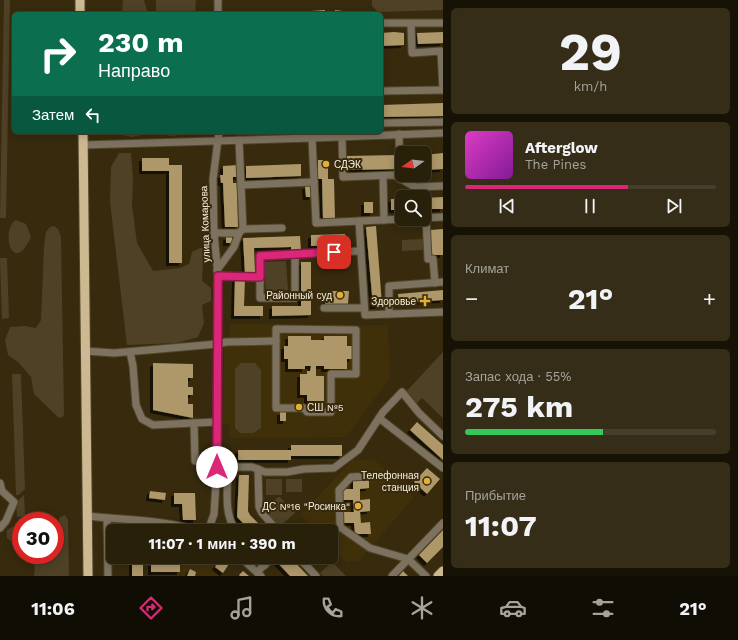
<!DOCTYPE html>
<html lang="ru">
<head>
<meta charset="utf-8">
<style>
  body { margin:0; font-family:"Work Sans",sans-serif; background:#352d18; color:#f1f3f6; height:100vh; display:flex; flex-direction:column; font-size:15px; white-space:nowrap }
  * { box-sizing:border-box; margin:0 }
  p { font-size:13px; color:#a5a39c }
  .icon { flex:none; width:22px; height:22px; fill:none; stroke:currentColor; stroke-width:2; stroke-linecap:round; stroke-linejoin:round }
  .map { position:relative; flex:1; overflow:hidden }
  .details { display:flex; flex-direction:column; gap:8px; padding:8px; background:#171206; width:295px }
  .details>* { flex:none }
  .banner { position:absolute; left:12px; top:12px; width:371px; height:122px; border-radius:6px; box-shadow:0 2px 10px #0003,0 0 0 1px #453e2b; background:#0b6e4f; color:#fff; overflow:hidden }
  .needle { width:26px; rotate:256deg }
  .buttons { position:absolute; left:395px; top:146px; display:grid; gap:8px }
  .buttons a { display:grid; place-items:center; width:36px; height:36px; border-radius:6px; background:#29200a; box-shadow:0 2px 10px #0003,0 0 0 1px #453e2b; font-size:20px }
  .speed { position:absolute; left:12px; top:512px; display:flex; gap:8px; font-size:20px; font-weight:700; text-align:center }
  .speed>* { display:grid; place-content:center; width:52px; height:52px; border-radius:50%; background:#29200a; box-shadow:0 2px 10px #0003,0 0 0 1px #453e2b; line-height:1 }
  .speed .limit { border:6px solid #d22; background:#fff; color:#111 }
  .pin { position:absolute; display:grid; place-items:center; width:34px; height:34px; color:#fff; margin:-17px; border-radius:8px; box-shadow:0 2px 6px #0006 }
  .me { position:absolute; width:44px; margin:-22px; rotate:0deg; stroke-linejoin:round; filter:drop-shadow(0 0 3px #0008) }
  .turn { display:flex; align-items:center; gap:14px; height:84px; padding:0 20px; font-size:18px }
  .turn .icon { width:52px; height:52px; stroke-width:2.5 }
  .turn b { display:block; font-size:28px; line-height:34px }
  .then { display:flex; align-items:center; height:38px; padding:0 20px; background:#0003; gap:8px; font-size:15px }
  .big { font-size:30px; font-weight:700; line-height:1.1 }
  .details .card { flex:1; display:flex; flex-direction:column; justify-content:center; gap:6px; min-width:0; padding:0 14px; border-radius:6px; background:#352d18 }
  .details .dial { align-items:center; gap:0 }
  .dial b { font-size:52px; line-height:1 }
  .song { display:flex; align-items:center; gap:12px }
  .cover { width:48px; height:48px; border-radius:6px; background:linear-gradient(135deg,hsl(310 70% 55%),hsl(290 70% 35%)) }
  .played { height:4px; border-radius:2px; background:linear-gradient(90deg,#db2777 65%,#453e2b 65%) }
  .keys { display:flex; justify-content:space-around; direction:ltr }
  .heat { display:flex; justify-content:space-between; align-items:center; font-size:22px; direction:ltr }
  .charge { height:6px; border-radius:3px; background:linear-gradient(90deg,#34c759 55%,#453e2b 0) }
  .trip { position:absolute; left:106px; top:524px; width:232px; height:40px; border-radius:6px; background:#29200a; box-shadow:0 2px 10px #0003,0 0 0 1px #453e2b; font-weight:700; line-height:40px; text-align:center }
  .tabs { display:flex; height:64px; justify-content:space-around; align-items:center; background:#100d04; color:#a5a39c }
  .tabs .icon { width:28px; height:28px }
  .tabs .active { color:#db2777 }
  .tabs b { font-size:18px; color:#f1f3f6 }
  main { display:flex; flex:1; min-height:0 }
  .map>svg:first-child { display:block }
</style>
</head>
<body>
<main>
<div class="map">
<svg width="443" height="576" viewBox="0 0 443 576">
  <defs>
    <filter id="shadow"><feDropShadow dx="-3" dy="3" stdDeviation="0" flood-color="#0009"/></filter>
  </defs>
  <rect width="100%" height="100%" fill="#372a0d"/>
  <g fill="#40300a">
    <polygon points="230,324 388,325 390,378 346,437 229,438 230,372 229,424 223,424 224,346 230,346"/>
    <polygon points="374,459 414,497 359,561 346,562 331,546 331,531 317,531 301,515 352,460"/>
    <polygon points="152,557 238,557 218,576 156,576 150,574"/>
  </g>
  <g fill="#4e4125">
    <polygon points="4,0 10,0 6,218 0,218"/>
    <polygon points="123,0 144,0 148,14 122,14"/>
    <polygon points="156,0 196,0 195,14 156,14"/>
    <polygon points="372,0 443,0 443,10 378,12 372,6"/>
    <polygon points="121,132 143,132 143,135 132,137 122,135"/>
    <path d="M156 132H186C178 138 166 135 156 134Z"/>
    <polygon points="119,153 131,153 133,181 132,205 137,243 153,271 180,268 189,264 192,252 200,248 204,248 202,281 211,288 211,301 202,305 204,323 198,337 177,343 127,345 110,202 111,167"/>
    <path d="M16 220 26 224 31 237C12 278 0 229 16 220Z"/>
    <polygon points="54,226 58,229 61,237 64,414 63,417 59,418 34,394 31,377 19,363 8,355 5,340 10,327 25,326 36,328 41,320 44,246 46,232 50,227"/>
    <polygon points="423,239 423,250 402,251 402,240"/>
    <polygon points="0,258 7,258 9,318 2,319"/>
    <polygon points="286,261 288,290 266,291 264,262"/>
    <polygon points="443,352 443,418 422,398 415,405 405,393"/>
    <polygon points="241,363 255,363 261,370 261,428 253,433 240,433 235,428 235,369"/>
    <polygon points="12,374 21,374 25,489 18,495 16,495"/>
    <rect x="266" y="479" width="16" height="16"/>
    <rect x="286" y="479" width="16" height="13"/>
    <polygon points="24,495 25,516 17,517 16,502"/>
    <polygon points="278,497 280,497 295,513 279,527 264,511"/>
    <path d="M65 515 68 520 69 576H34C35 568 36 560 29 555H55L56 526 60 517Z"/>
    <polygon points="18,526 21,529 21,549 7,538 7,530 12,527"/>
    <polygon points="332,562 346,576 323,576 320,573"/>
  </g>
  <g fill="#ae9769" filter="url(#shadow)">
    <polygon points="325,10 325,14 311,14 311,11"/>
    <polygon points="335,10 343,11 343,14 335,14"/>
    <rect x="273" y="11" width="9" height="3"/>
    <polygon points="300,11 300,14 290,14 290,12"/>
    <polygon points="394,32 404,33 404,45 381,46 381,33"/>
    <polygon points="443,32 443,43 418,44 417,33"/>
    <polygon points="443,103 443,116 381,117 381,105"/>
    <polygon points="443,153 443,169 424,170 424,155"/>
    <polygon points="398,155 398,169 346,170 346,156"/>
    <polygon points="142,158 169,158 169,165 182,165 182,263 169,263 169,171 142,171"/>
    <polygon points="318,160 328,160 328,179 334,179 335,218 323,218 322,179 318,179"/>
    <polygon points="301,164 301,176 246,178 246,166"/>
    <polygon points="238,165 239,177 233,177 233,183 237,183 238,227 225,227 223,183 221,183 220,175 223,175 223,166"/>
    <polygon points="305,186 312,186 312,197 306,197"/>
    <polygon points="443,197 443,209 424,209 424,198"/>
    <rect x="391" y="199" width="11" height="11"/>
    <rect x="364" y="202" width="9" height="11"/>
    <polygon points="376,226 382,305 373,306 366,227"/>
    <polygon points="443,229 443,255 431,255 430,230"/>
    <polygon points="345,234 346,245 311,246 311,235"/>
    <polygon points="300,236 301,251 291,252 291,247 254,248 255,273 245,274 243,238"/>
    <rect x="226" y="237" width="6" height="6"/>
    <polygon points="301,262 311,262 311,315 272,316 272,306 301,306"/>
    <polygon points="235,279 245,279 244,306 263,306 263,316 234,316"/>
    <polygon points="443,290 443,300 399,303 398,294"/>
    <polygon points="326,291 349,291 348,304 325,304"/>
    <polygon points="288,336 311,336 311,340 324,340 324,336 347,336 347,346 352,346 352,359 347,359 347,369 324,369 324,366 316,366 316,376 324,376 324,401 307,401 307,395 300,395 300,374 307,374 307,371 310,371 311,366 305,366 305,369 288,369 288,359 284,359 284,346 288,346"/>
    <polygon points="153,363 193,364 193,378 188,378 188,387 193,387 193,395 188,395 188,404 193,404 193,418 153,410"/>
    <rect x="280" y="412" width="6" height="9"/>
    <polygon points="417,422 443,445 443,460 410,430"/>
    <polygon points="291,445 342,445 342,456 291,456 291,460 238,460 238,450 291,450"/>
    <polygon points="427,468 440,479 427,494 414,482"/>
    <polygon points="239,475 249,475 248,511 250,515 266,531 251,531 237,517"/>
    <polygon points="369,478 369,488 360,489 360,500 370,499 370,511 360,512 361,523 370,522 371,534 355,534 354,523 344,523 343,512 354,512 353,500 343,500 343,489 353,489 353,479"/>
    <polygon points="150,491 166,493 165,500 149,498"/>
    <polygon points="174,493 195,493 196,520 183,520 182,504 174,504"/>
    <polygon points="443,530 443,547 427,563 419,555"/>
    <rect x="132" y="557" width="11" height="19"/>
    <rect x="151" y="557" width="10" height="2"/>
    <polygon points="221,557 230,557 227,562"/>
    <polygon points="232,557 235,559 231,564 228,562"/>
    <polygon points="278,557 290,557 308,576 290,576 275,560"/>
    <polygon points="221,558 229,564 223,573 215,567"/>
    <rect x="151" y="563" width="29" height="9"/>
    <polygon points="190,569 196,572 195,576 187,576"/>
    <polygon points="243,571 249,576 240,576 239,575"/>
    <polygon points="403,571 408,576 399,576"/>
  </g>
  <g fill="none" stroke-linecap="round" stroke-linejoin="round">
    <g stroke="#52462a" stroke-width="9">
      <g id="minor">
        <polyline points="218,0 218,14"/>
        <polyline points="381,23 443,23"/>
        <polyline points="411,24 412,53 441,51 443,90"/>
        <polyline points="381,91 443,90"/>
        <polyline points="381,123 443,122"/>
        <polyline points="399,134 400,179"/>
        <polyline points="342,136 343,177 394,175 415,187 443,186"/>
        <polyline points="312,138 316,223 405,219"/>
        <polyline points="239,140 241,185"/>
        <polyline points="83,145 312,138 443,133"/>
        <polyline points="383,176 384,220"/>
        <polyline points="424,218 443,217"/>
        <polyline points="426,218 428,259 433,259 435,283"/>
        <polyline points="359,221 365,315 443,312"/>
        <polyline points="243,229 282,228"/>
        <polyline points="214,233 239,233 243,229 241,185 314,182"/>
        <polyline points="295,254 295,298 260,298 260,256 360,251"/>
        <polyline points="217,270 234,247 239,233"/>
        <polyline points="218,276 260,277"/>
        <polyline points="324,308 364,308"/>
        <polyline points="389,314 389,286 443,282"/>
        <polygon points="276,329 356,330 356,374 331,374 331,412 307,412 304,408 276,408"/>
        <polyline points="85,351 114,353 217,344 226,342 276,341"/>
        <polyline points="130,352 133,366 136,405 142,419 153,425 194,423"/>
        <polyline points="379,418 443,468"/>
        <polyline points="217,464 195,461 194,423 217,422"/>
        <polyline points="217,467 252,467 265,472 287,472 304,469 334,468 358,450 383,412 402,392 419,413 443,436"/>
        <path d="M228 467C228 488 223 513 236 531"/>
        <polyline points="258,469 259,507 262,513 278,531"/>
        <polyline points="370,476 351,477 339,490 340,527 370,548 408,559 426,576"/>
        <polyline points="0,483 2,491 14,502 6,521 0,528"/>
        <path d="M87 516C122 520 167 520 199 531"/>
        <polyline points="107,518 108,576"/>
        <polyline points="208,531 214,514 217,467 218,276 214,233 213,179 219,132"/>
        <polyline points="240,557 261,576"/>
        <polyline points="258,557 265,565"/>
        <polyline points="298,557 316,576"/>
        <polyline points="257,572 273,557"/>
        <polyline points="392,576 443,523"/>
      </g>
    </g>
    <g stroke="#52462a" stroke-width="11">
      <g id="major">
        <polyline points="80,0 80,14"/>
        <polyline points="83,132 88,576"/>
        <polyline points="438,576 443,571"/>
      </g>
    </g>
    <use href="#minor" stroke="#7c725f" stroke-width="7"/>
    <use href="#major" stroke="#cdb991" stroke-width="9"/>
  </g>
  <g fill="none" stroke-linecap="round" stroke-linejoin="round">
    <g stroke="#8e194d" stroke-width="10">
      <polyline id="route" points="217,467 218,276 260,277 260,256 334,252"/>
    </g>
    <use href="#route" stroke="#db2777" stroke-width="7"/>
  </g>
  <g fill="#e2ae34" stroke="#372a0d" stroke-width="1.5">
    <circle cx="326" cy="164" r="4"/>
    <circle cx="340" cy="295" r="4"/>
    <path d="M423 295h4v4h4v4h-4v4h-4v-4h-4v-4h4z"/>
    <circle cx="299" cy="407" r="4"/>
    <circle cx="427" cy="481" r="4"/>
    <circle cx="358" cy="506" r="4"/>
  </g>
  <g text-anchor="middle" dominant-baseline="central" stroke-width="4" stroke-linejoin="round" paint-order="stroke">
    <g font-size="10" fill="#f7efde" stroke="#372a0d" text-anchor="end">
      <text x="334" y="164" text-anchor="start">СДЭК</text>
      <text x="332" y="295">Районный суд</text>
      <text x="416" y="301">Здоровье</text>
      <text x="307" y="407" text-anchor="start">СШ №5</text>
      <text x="419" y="475">Телефонная<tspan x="419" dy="12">станция</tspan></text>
      <text x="350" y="506">ДС №16 "Росинка"</text>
    </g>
    <g font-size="10" fill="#f7efde" stroke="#372a0d">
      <text transform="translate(205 224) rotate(-92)">улица Комарова</text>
    </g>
  </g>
</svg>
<div class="buttons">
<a><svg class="needle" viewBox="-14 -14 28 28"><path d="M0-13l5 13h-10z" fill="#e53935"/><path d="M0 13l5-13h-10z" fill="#a5a39c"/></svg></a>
<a><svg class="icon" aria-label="search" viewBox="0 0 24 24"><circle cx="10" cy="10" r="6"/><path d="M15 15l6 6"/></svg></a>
</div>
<div class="speed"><div class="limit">30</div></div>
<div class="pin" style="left:334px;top:252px;background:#d93025"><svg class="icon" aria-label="arrive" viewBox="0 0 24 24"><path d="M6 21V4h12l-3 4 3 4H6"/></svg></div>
<svg class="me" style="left:217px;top:467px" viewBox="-20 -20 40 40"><circle r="19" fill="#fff"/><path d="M0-13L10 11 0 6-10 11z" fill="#db2777"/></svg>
<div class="trip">11:07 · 1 мин · 390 m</div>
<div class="banner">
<div class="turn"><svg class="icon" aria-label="right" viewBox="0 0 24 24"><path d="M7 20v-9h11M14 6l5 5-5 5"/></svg><div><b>230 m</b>Направо</div></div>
<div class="then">Затем<svg class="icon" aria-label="left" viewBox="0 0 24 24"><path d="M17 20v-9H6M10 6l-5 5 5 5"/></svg></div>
</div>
</div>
<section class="details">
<div class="card dial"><b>29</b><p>km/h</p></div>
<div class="card">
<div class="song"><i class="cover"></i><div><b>Afterglow</b><p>The Pines</p></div></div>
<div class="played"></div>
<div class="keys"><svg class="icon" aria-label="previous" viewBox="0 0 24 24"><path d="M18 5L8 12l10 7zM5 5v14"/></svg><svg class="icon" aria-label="pause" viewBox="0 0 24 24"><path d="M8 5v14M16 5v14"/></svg><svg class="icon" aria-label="next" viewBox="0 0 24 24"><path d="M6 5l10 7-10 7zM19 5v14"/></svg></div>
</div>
<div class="card"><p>Климат</p>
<div class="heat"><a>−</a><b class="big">21°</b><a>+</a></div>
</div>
<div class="card"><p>Запас хода · 55%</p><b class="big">275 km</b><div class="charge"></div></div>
<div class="card"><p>Прибытие</p><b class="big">11:07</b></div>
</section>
</main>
<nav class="tabs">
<b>11:06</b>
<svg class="icon active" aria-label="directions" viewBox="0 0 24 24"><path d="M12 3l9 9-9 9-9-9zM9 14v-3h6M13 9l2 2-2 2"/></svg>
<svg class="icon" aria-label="music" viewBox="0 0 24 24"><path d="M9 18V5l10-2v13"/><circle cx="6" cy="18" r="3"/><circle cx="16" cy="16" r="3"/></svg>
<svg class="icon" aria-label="phone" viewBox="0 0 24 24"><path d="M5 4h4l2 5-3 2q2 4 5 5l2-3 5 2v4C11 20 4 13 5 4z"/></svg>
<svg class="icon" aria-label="climate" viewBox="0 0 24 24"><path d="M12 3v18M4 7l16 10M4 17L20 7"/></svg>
<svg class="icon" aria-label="car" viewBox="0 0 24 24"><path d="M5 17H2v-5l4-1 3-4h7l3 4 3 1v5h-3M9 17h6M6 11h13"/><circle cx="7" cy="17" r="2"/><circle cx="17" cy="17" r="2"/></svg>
<svg class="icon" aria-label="filters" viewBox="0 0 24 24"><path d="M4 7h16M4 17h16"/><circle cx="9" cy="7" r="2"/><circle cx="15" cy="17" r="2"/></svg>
<b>21°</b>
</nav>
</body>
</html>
